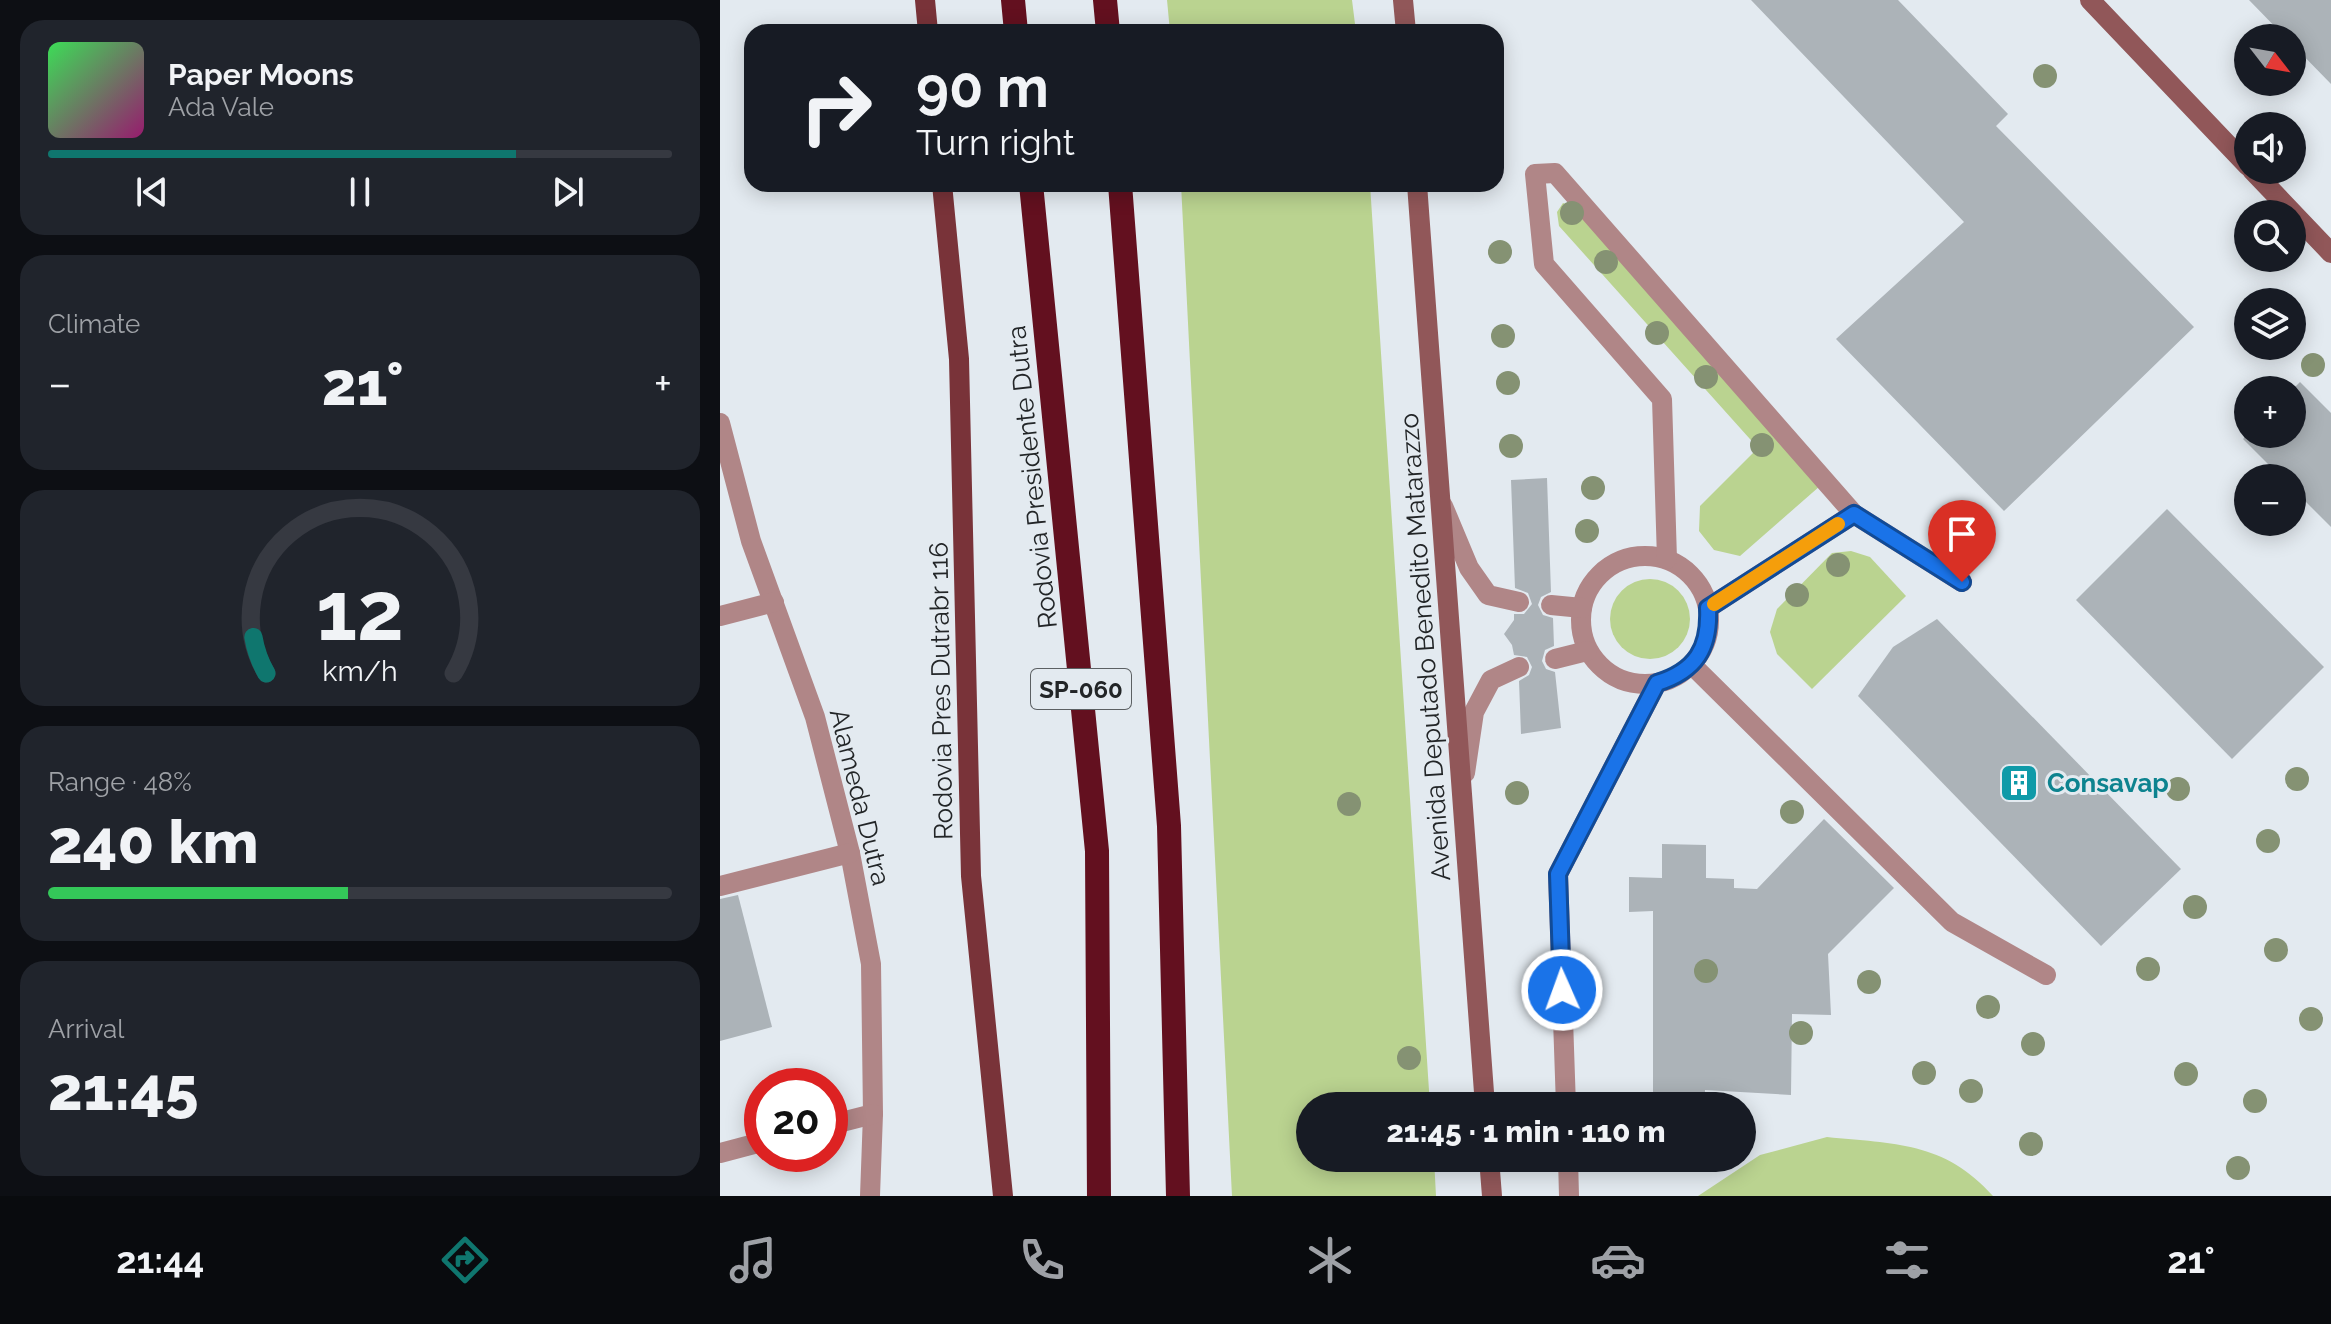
<!DOCTYPE html>
<html lang="en">
<head>
<meta charset="utf-8">
<style>
  body { margin:0; font-family:Raleway,sans-serif; background:#20242c; color:#f1f3f6; height:100vh; display:flex; flex-direction:column; font-size:30px; white-space:nowrap }
  * { box-sizing:border-box; margin:0 }
  p { font-size:26px; color:#9ea1a6 }
  .icon { flex:none; width:44px; height:44px; fill:none; stroke:currentColor; stroke-width:2; stroke-linecap:round; stroke-linejoin:round }
  .map { position:relative; flex:1; overflow:hidden }
  .details { display:flex; flex-direction:column; gap:20px; padding:20px; background:#0d0f14; width:720px }
  .details>* { flex:none }
  .hud { position:absolute; left:24px; top:24px; width:760px; height:168px; border-radius:24px; box-shadow:0 4px 20px #0003; background:#171b24; color:#f1f3f6; overflow:hidden }
  .needle { width:52px; rotate:121deg }
  .buttons { position:absolute; left:1514px; top:24px; display:grid; gap:16px }
  .buttons a { display:grid; place-items:center; width:72px; height:72px; border-radius:50%; background:#171b24; box-shadow:0 4px 20px #0003; font-size:40px }
  .speed { position:absolute; left:24px; top:1068px; display:flex; gap:16px; font-size:40px; font-weight:700; text-align:center }
  .speed>* { display:grid; place-content:center; width:104px; height:104px; border-radius:50%; background:#171b24; box-shadow:0 4px 20px #0003; line-height:1 }
  .speed .limit { border:12px solid #d22; background:#fff; color:#111 }
  .pin { position:absolute; display:grid; place-items:center; width:68px; height:68px; color:#fff; margin:-82px -34px; border-radius:50% 50% 50% 0; rotate:-45deg; box-shadow:0 0 8px #0007 }
  .pin .icon { rotate:45deg }
  .me { position:absolute; width:88px; margin:-44px; rotate:358deg; stroke-linejoin:round; filter:drop-shadow(0 0 6px #0008) }
  .turn { display:flex; align-items:center; gap:28px; height:168px; padding:0 40px; font-size:36px }
  .turn .icon { width:104px; height:104px; stroke-width:2.5 }
  .turn b { display:block; font-size:56px; line-height:68px }
  .big { font-size:60px; font-weight:800; line-height:1.1 }
  .details .tile { flex:1; display:flex; flex-direction:column; justify-content:center; gap:12px; min-width:0; padding:0 28px; border-radius:24px; background:#20242c }
  .details .dial { align-items:center; gap:0 }
  .dial svg { height:208px; overflow:visible; fill:none; stroke:#363941; stroke-width:7; stroke-linecap:round; text-anchor:middle }
  .dial text { fill:#f1f3f6; stroke:none }
  .song { display:flex; align-items:center; gap:24px }
  .cover { width:96px; height:96px; border-radius:12px; background:linear-gradient(135deg,hsl(130 70% 55%),hsl(320 70% 35%)) }
  .played { height:8px; border-radius:4px; background:linear-gradient(90deg,#0f766e 75%,#363941 75%) }
  .keys { display:flex; justify-content:space-around; direction:ltr }
  .heat { display:flex; justify-content:space-between; align-items:center; font-size:44px; direction:ltr }
  .charge { height:12px; border-radius:6px; background:linear-gradient(90deg,#34c759 48%,#363941 0) }
  .trip { position:absolute; left:576px; top:1092px; width:460px; height:80px; border-radius:40px; background:#171b24; box-shadow:0 4px 20px #0003; font-weight:800; line-height:80px; text-align:center }
  .dock { display:flex; height:128px; justify-content:space-around; align-items:center; background:#090b0e; color:#9ea1a6 }
  .dock .icon { width:56px; height:56px }
  .dock .current { color:#0f766e }
  .dock b { font-size:36px; color:#f1f3f6 }
  main { display:flex; flex:1; min-height:0 }
  .map>svg:first-child { display:block }
</style>
</head>
<body>
<main>
<section class="details">
<div class="tile">
<div class="song"><i class="cover"></i><div><b>Paper Moons</b><p>Ada Vale</p></div></div>
<div class="played"></div>
<div class="keys"><svg class="icon" aria-label="previous" viewBox="0 0 24 24"><path d="M18 5L8 12l10 7zM5 5v14"/></svg><svg class="icon" aria-label="pause" viewBox="0 0 24 24"><path d="M8 5v14M16 5v14"/></svg><svg class="icon" aria-label="next" viewBox="0 0 24 24"><path d="M6 5l10 7-10 7zM19 5v14"/></svg></div>
</div>
<div class="tile"><p>Climate</p>
<div class="heat"><a>−</a><b class="big">21°</b><a>+</a></div>
</div>
<div class="tile dial"><svg viewBox="0 0 100 80">
<path d="M14 69A42 42 0 1 1 86 69"/>
<path d="M14 69A42 42 0 0 1 9 55" stroke="#0f766e"/>
<text x="50" y="56" font-size="32" font-weight="700">12</text>
<text x="50" y="72" font-size="11">km/h</text>
</svg></div>
<div class="tile"><p>Range · 48%</p><b class="big">240 km</b><div class="charge"></div></div>
<div class="tile"><p>Arrival</p><b class="big">21:45</b></div>
</section>
<div class="map">
<svg width="1611" height="1196" viewBox="0 0 1611 1196">
  <rect width="100%" height="100%" fill="#e3eaf0"/>
  <g fill="#bad390">
    <polygon points="447,0 632,0 636,32 450,32"/>
    <polygon points="461,184 650,184 710,1106 590,1106 590,1158 714,1158 716,1196 512,1196"/>
    <polygon points="843,203 855,207 1100,486 1020,556 994,550 979,531 980,506 1038,448 839,226 837,212"/>
    <polygon points="1131,551 1150,557 1186,596 1092,689 1057,654 1050,632 1057,609 1112,553"/>
    <circle cx="930" cy="619" r="40"/>
    <path d="M1107 1137C1174 1144 1224 1141 1273 1196H978L1040 1155Z"/>
  </g>
  <g fill="#acb3b8">
    <polygon points="1031,0 1178,0 1288,114 1276,126 1474,327 1284,511 1116,339 1244,222"/>
    <polygon points="1529,0 1611,0 1611,84 1572,44 1572,38 1566,38"/>
    <polygon points="1580,382 1611,413 1611,527 1572,488 1572,478 1562,478 1523,439 1528,434 1572,434 1572,390"/>
    <polygon points="827,478 831,592 821,597 818,605 823,615 833,618 834,646 825,650 822,661 826,669 835,672 841,728 801,734 799,681 809,675 812,667 807,657 794,655 792,645 784,634 794,620 794,614 804,614 812,604 808,593 795,588 791,480"/>
    <polygon points="1447,509 1604,667 1512,759 1356,600"/>
    <polygon points="1217,619 1461,869 1381,946 1138,696 1173,647"/>
    <polygon points="1104,819 1174,888 1108,954 1111,1015 1072,1014 1071,1095 985,1090 985,1106 933,1106 933,911 909,912 909,877 942,878 942,844 986,845 986,878 1014,879 1014,888 1037,889"/>
    <polygon points="18,895 52,1027 0,1041 0,899"/>
  </g>
  <g fill="none" stroke-linecap="round" stroke-linejoin="round">
    <g stroke="#b08687" stroke-width="20">
      <polyline points="0,423 31,541 95,717 130,853 151,964 153,1114 150,1196"/>
      <polyline points="723,506 749,568 768,595 799,602"/>
      <circle cx="925" cy="620" r="64"/>
      <polyline points="947,559 942,399 824,264 815,174 835,173 1134,514"/>
      <polyline points="831,605 862,608"/>
      <polyline points="988,608 1134,514 1242,582"/>
      <polyline points="0,616 54,602"/>
      <polyline points="835,659 867,651"/>
      <polyline points="972,665 1232,922 1326,975"/>
      <polyline points="745,773 754,712 771,680 799,667"/>
      <polyline points="0,886 130,853"/>
      <polyline points="846,1106 838,874 937,683"/>
      <polyline points="110,1125 153,1114"/>
      <polyline points="0,1153 42,1142"/>
      <polyline points="848,1158 849,1196"/>
    </g>
    <g stroke="#915759" stroke-width="20">
      <polyline points="683,0 686,32"/>
      <polyline points="1370,0 1528,166"/>
      <polyline points="1532,170 1611,253"/>
      <polyline points="697,184 765,1106"/>
      <polyline points="769,1158 772,1196"/>
    </g>
    <g stroke="#793339" stroke-width="20">
      <polyline points="205,0 208,32"/>
      <polyline points="222,184 239,359 251,876 283,1196"/>
    </g>
    <g stroke="#63101f" stroke-width="24">
      <polyline points="293,0 296,32"/>
      <polyline points="385,0 388,32"/>
      <polyline points="311,184 377,851 379,1196"/>
      <polyline points="400,184 449,826 458,1196"/>
    </g>
  </g>
  <g fill="#859273">
    <circle cx="1325" cy="76" r="12"/>
    <circle cx="852" cy="213" r="12"/>
    <circle cx="780" cy="252" r="12"/>
    <circle cx="886" cy="262" r="12"/>
    <circle cx="937" cy="333" r="12"/>
    <circle cx="783" cy="336" r="12"/>
    <circle cx="1593" cy="365" r="12"/>
    <circle cx="986" cy="377" r="12"/>
    <circle cx="788" cy="383" r="12"/>
    <circle cx="1042" cy="445" r="12"/>
    <circle cx="791" cy="446" r="12"/>
    <circle cx="873" cy="488" r="12"/>
    <circle cx="867" cy="531" r="12"/>
    <circle cx="1118" cy="565" r="12"/>
    <circle cx="1077" cy="595" r="12"/>
    <circle cx="1577" cy="779" r="12"/>
    <circle cx="1458" cy="789" r="12"/>
    <circle cx="797" cy="793" r="12"/>
    <circle cx="629" cy="804" r="12"/>
    <circle cx="1072" cy="812" r="12"/>
    <circle cx="1548" cy="841" r="12"/>
    <circle cx="1475" cy="907" r="12"/>
    <circle cx="1556" cy="950" r="12"/>
    <circle cx="1428" cy="969" r="12"/>
    <circle cx="986" cy="971" r="12"/>
    <circle cx="1149" cy="982" r="12"/>
    <circle cx="1268" cy="1007" r="12"/>
    <circle cx="1591" cy="1019" r="12"/>
    <circle cx="1081" cy="1033" r="12"/>
    <circle cx="1313" cy="1044" r="12"/>
    <circle cx="689" cy="1058" r="12"/>
    <circle cx="1204" cy="1073" r="12"/>
    <circle cx="1466" cy="1074" r="12"/>
    <circle cx="1251" cy="1091" r="12"/>
    <circle cx="1535" cy="1101" r="12"/>
    <circle cx="1311" cy="1144" r="12"/>
    <circle cx="1518" cy="1168" r="12"/>
  </g>
  <g fill="none" stroke-linecap="round" stroke-linejoin="round">
    <g stroke="#114b97" stroke-width="20">
      <path id="route" d="M842 990 838 874 937 683C976 671 990 648 988 608L1134 514 1242 582"/>
    </g>
    <use href="#route" stroke="#1a73e8" stroke-width="14"/>
    <polyline stroke="#f59e0b" stroke-width="14" points="994,604 1118,524"/>
  </g>
  <defs>
    <g id="building-square" transform="scale(2)"><rect x="-9" y="-9" width="18" height="18" rx="4" fill="#0f9aa8" stroke="#e3eaf0"/><path d="M-4-6H4V6H1V3H-1V6H-4ZM-2.5-4.3h1.7v1.8h-1.7ZM.8-4.3h1.7v1.8H.8ZM-2.5-1h1.7V.8h-1.7ZM.8-1h1.7V.8H.8Z" fill="#fff"/></g>
  </defs>
  <g fill-rule="evenodd">
    <use href="#building-square" x="1299" y="783"/>
  </g>
  <g text-anchor="middle" dominant-baseline="central" stroke-width="6" stroke-linejoin="round" paint-order="stroke">
    <rect fill="#e3eaf0" stroke="#5c6063" stroke-width="2" x="311" y="669" width="100" height="40" rx="6"/>
    <g font-size="24" font-weight="bold" fill="#222527">
      <text x="361" y="689">SP-060</text>
    </g>
    <g font-size="26" fill="#222527" stroke="#e3eaf0">
      <text transform="translate(312 477) rotate(-96)">Rodovia Presidente Dutra</text>
      <text transform="translate(705 647) rotate(-94)">Avenida Deputado Benedito Matarazzo</text>
      <text transform="translate(221 691) rotate(-91)">Rodovia Pres Dutrabr 116</text>
      <text transform="translate(140 797) rotate(76)">Alameda Dutra</text>
    </g>
    <g font-size="26" font-weight="bold" fill="#0d838f" stroke="#e3eaf0" text-anchor="start">
      <text x="1327" y="783">Consavap</text>
    </g>
  </g>
</svg>
<div class="buttons">
<a><svg class="needle" viewBox="-14 -14 28 28"><path d="M0-13l5 13h-10z" fill="#e53935"/><path d="M0 13l5-13h-10z" fill="#9ea1a6"/></svg></a>
<a><svg class="icon" aria-label="sound" viewBox="0 0 24 24"><path d="M4 9h4l5-4v14l-5-4H4zM17 9q2 3 0 6"/></svg></a>
<a><svg class="icon" aria-label="search" viewBox="0 0 24 24"><circle cx="10" cy="10" r="6"/><path d="M15 15l6 6"/></svg></a>
<a><svg class="icon" aria-label="layers" viewBox="0 0 24 24"><path d="M12 4l9 5-9 5-9-5zM3 14l9 5 9-5"/></svg></a>
<a>+</a>
<a>−</a>
</div>
<div class="speed"><div class="limit">20</div></div>
<div class="pin" style="left:1242px;top:582px;background:#d93025"><svg class="icon" aria-label="arrive" viewBox="0 0 24 24"><path d="M6 21V4h12l-3 4 3 4H6"/></svg></div>
<svg class="me" style="left:842px;top:990px" viewBox="-20 -20 40 40"><circle r="17" fill="#1a73e8" stroke="#fff" stroke-width="3"/><path d="M0-11L8 9 0 5-8 9z" fill="#fff"/></svg>
<div class="trip">21:45 · 1 min · 110 m</div>
<div class="hud">
<div class="turn"><svg class="icon" aria-label="right" viewBox="0 0 24 24"><path d="M7 20v-9h11M14 6l5 5-5 5"/></svg><div><b>90 m</b>Turn right</div></div>
</div>
</div>
</main>
<nav class="dock">
<b>21:44</b>
<svg class="icon current" aria-label="directions" viewBox="0 0 24 24"><path d="M12 3l9 9-9 9-9-9zM9 14v-3h6M13 9l2 2-2 2"/></svg>
<svg class="icon" aria-label="music" viewBox="0 0 24 24"><path d="M9 18V5l10-2v13"/><circle cx="6" cy="18" r="3"/><circle cx="16" cy="16" r="3"/></svg>
<svg class="icon" aria-label="phone" viewBox="0 0 24 24"><path d="M5 4h4l2 5-3 2q2 4 5 5l2-3 5 2v4C11 20 4 13 5 4z"/></svg>
<svg class="icon" aria-label="climate" viewBox="0 0 24 24"><path d="M12 3v18M4 7l16 10M4 17L20 7"/></svg>
<svg class="icon" aria-label="car" viewBox="0 0 24 24"><path d="M5 17H2v-5l4-1 3-4h7l3 4 3 1v5h-3M9 17h6M6 11h13"/><circle cx="7" cy="17" r="2"/><circle cx="17" cy="17" r="2"/></svg>
<svg class="icon" aria-label="filters" viewBox="0 0 24 24"><path d="M4 7h16M4 17h16"/><circle cx="9" cy="7" r="2"/><circle cx="15" cy="17" r="2"/></svg>
<b>21°</b>
</nav>
</body>
</html>
